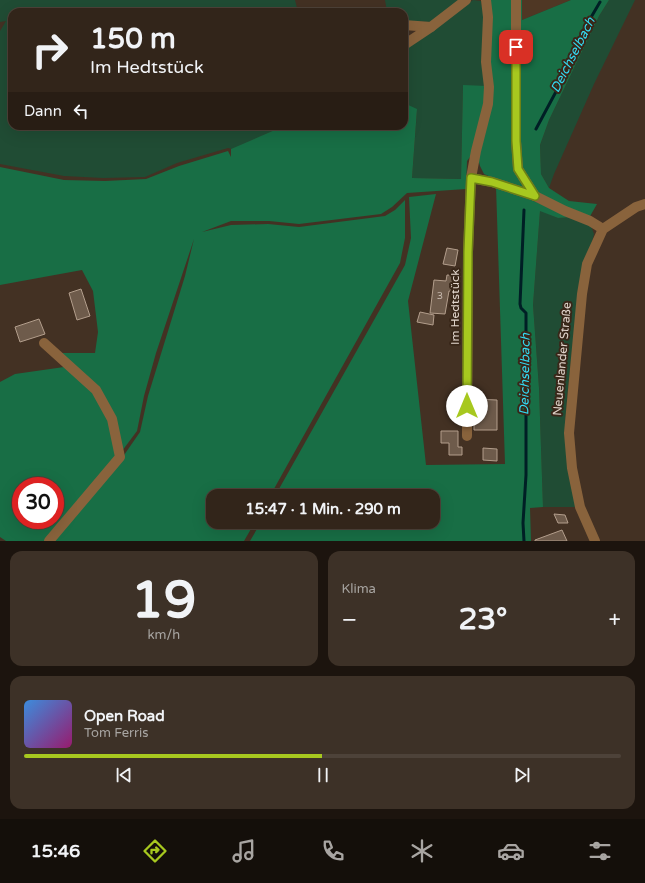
<!DOCTYPE html>
<html lang="de">
<head>
<meta charset="utf-8">
<style>
  body { margin:0; font-family:"Varela Round",sans-serif; background:#3d3127; color:#f1f3f6; height:100vh; display:flex; flex-direction:column; font-size:15px; white-space:nowrap }
  * { box-sizing:border-box; margin:0 }
  p { font-size:13px; color:#a8a5a2 }
  .icon { flex:none; width:22px; height:22px; fill:none; stroke:currentColor; stroke-width:2; stroke-linecap:round; stroke-linejoin:round }
  .map { position:relative; height:541px; overflow:hidden }
  .drawer { display:flex; flex-direction:column; gap:10px; padding:10px; background:#1c140e; flex:1 }
  .drawer>* { flex:none }
  .top-card { position:absolute; left:8px; top:8px; width:400px; height:122px; border-radius:12px; box-shadow:0 4px 16px #0002,0 0 0 1px #4d4239; background:#32251a; color:#f1f3f6; overflow:hidden }
  .speed { position:absolute; left:12px; top:477px; display:flex; gap:8px; font-size:20px; font-weight:700; text-align:center }
  .speed>* { display:grid; place-content:center; width:52px; height:52px; border-radius:50%; background:#32251a; box-shadow:0 4px 16px #0002,0 0 0 1px #4d4239; line-height:1 }
  .speed .limit { border:6px solid #d22; background:#fff; color:#111 }
  .pin { position:absolute; display:grid; place-items:center; width:34px; height:34px; color:#fff; margin:-17px; border-radius:8px; box-shadow:0 2px 6px #0006 }
  .me { position:absolute; width:44px; margin:-22px; rotate:0deg; stroke-linejoin:round; filter:drop-shadow(0 0 3px #0008) }
  .turn { display:flex; align-items:center; gap:14px; height:84px; padding:0 16px; font-size:18px }
  .turn .icon { width:52px; height:52px; stroke-width:2.5 }
  .turn b { display:block; font-size:28px; line-height:34px }
  .then { display:flex; align-items:center; height:38px; padding:0 16px; background:#0003; gap:8px; font-size:15px }
  .big { font-size:30px; font-weight:800; line-height:1.1 }
  .drawer .card { flex:1; display:flex; flex-direction:column; justify-content:center; gap:6px; min-width:0; padding:0 14px; border-radius:12px; background:#3d3127 }
  .drawer .dial { align-items:center; gap:0 }
  .dial b { font-size:52px; line-height:1 }
  .song { display:flex; align-items:center; gap:12px }
  .cover { width:48px; height:48px; border-radius:6px; background:linear-gradient(135deg,hsl(210 70% 55%),hsl(320 70% 35%)) }
  .played { height:4px; border-radius:2px; background:linear-gradient(90deg,#a7c81f 50%,#4d4239 50%) }
  .keys { display:flex; justify-content:space-around; direction:ltr }
  .heat { display:flex; justify-content:space-between; align-items:center; font-size:22px; direction:ltr }
  .drawer .tiles { flex:1; display:grid; gap:10px; grid-template-columns:1fr 1fr }
  .card:last-child { grid-column:span 2 }
  .trip { position:absolute; left:206px; top:489px; width:234px; height:40px; border-radius:12px; background:#32251a; box-shadow:0 4px 16px #0002,0 0 0 1px #4d4239; font-weight:800; line-height:40px; text-align:center }
  .dock { display:flex; height:64px; justify-content:space-around; align-items:center; background:#140f0a; color:#a8a5a2 }
  .dock .icon { width:28px; height:28px }
  .dock .current { color:#a7c81f }
  .dock b { font-size:18px; color:#f1f3f6 }
  .map>svg:first-child { display:block }
</style>
</head>
<body>
<div class="map">
<svg width="645" height="541" viewBox="0 0 645 541">
  <rect width="100%" height="100%" fill="#433123"/>
  <polygon fill="#4f3724" points="522,0 571,0 522,20"/>
  <g fill="#204c34">
    <polygon points="0,0 295,0 298,12 12,12 12,126 284,126 232,149 228,148 177,163 145,177 103,178 64,176 0,164 0,31 6,21 0,22"/>
    <polygon points="385,0 460,0 431,22 404,21 404,12 387,12"/>
    <path d="M473 0 481 1C487 28 486 58 487 86H463L461 179 412 178 417 110 404 103V48Z"/>
    <polygon points="609,0 635,0 594,84 554,174 549,188 541,174 540,145 549,120 599,16"/>
    <polygon points="540,210 558,218 574,217 591,226 594,234 577,303 567,398 565,427 578,507 543,507 539,388 533,305"/>
  </g>
  <g fill="#186e45" fill-rule="evenodd">
    <polygon points="490,0 522,0 522,20 571,0 609,0 599,16 549,120 540,145 541,174 549,188 569,201 597,204 589,218 515,188 484,174 480,166 477,154 491,103"/>
    <polygon points="463,85 487,86 473,153 467,161 466,189 407,193 392,207 381,214 299,224 269,221 231,221 202,232 231,225 268,224 299,227 385,216 395,210 405,200 405,238 400,263 270,496 213,496 213,522 255,522 244,541 53,541 122,458 140,432 148,396 185,276 194,239 156,353 144,396 137,431 122,451 116,418 59,353 95,353 98,332 93,291 82,270 0,285 0,167 64,180 105,181 146,179 179,166 228,151 231,157 231,149 284,126 404,126 404,103 417,109 412,178 461,179"/>
    <polygon points="496,186 574,217 558,218 540,211 533,305 539,388 543,507 530,508 531,541 250,541 261,522 433,522 433,496 275,496 405,265 411,238 409,197 436,194 408,301 426,465 505,464"/>
    <path d="M64 367 93 391 110 420 118 456 46 541H6L0 537V382L15 374ZM21 486H55V520H21Z"/>
  </g>
  <g fill="none" stroke-linecap="round" stroke-linejoin="round">
    <g stroke="#001f25" stroke-width="3">
      <polyline points="536,129 566,73 583,31 600,2"/>
      <polyline points="524,541 523,523 526,475 526,313 521,308 520,304 524,210"/>
    </g>
  </g>
  <g fill="#6e5b4b" stroke="#b39e8c">
    <polygon points="447,248 458,250 455,266 443,264"/>
    <polygon points="447,275 460,276 458,292 449,291 445,314 430,313 434,280 446,281"/>
    <polygon points="81,289 90,316 77,320 69,293"/>
    <polygon points="420,312 434,315 433,325 417,322"/>
    <polygon points="39,319 45,334 20,342 15,327"/>
    <polygon points="474,399 497,400 497,430 474,430"/>
    <polygon points="441,431 458,431 458,447 462,447 462,455 449,455 449,443 441,443"/>
    <polygon points="483,448 497,449 497,461 483,460"/>
    <polygon points="554,514 565,515 568,523 558,523"/>
    <polygon points="562,530 567,541 535,541 535,540"/>
  </g>
  <g fill="none" stroke-linecap="round" stroke-linejoin="round">
    <g stroke="#89633c" stroke-width="10">
      <polyline points="516,0 516,141 518,169 535,196"/>
      <polyline points="404,25 431,27"/>
      <polyline points="404,45 431,27 466,0"/>
      <polyline points="471,178 476,151 488,104 489,87 486,62 488,17 486,0"/>
      <polyline points="44,343 96,390 112,419 120,457 49,541"/>
      <polyline points="467,436 468,252 471,178 492,182 535,196 565,211 590,221 603,229"/>
      <polyline points="595,541 580,507 572,468 569,433 582,294 587,264 603,229 636,207 645,204"/>
    </g>
  </g>
  <g fill="none" stroke-linecap="round" stroke-linejoin="round">
    <g stroke="#6d8214" stroke-width="10">
      <polyline id="route" points="467,406 468,252 471,178 492,182 535,196 518,169 516,141 516,47"/>
    </g>
    <use href="#route" stroke="#a7c81f" stroke-width="7"/>
  </g>
  <g text-anchor="middle" dominant-baseline="central" stroke-width="4" stroke-linejoin="round" paint-order="stroke">
    <g font-size="10" fill="#c4b6ac">
      <text x="440" y="296">3</text>
    </g>
    <g font-size="12" fill="#e1d5cc" stroke="#392719">
      <text transform="translate(455 307) rotate(-90)">Im Hedtstück</text>
      <text transform="translate(562 359) rotate(-85)">Neuenlander Straße</text>
    </g>
    <g font-size="13" font-style="italic" fill="#33dbf3" stroke="#392719">
      <text transform="translate(573 55) rotate(-63)">Deichselbach</text>
      <text transform="translate(525 374) rotate(-89)">Deichselbach</text>
    </g>
  </g>
</svg>
<div class="speed"><div class="limit">30</div></div>
<div class="pin" style="left:516px;top:47px;background:#d93025"><svg class="icon" aria-label="arrive" viewBox="0 0 24 24"><path d="M6 21V4h12l-3 4 3 4H6"/></svg></div>
<svg class="me" style="left:467px;top:406px" viewBox="-20 -20 40 40"><circle r="19" fill="#fff"/><path d="M0-13L10 11 0 6-10 11z" fill="#a7c81f"/></svg>
<div class="trip">15:47 · 1 Min. · 290 m</div>
<div class="top-card">
<div class="turn"><svg class="icon" aria-label="right" viewBox="0 0 24 24"><path d="M7 20v-9h11M14 6l5 5-5 5"/></svg><div><b>150 m</b>Im Hedtstück</div></div>
<div class="then">Dann<svg class="icon" aria-label="left" viewBox="0 0 24 24"><path d="M17 20v-9H6M10 6l-5 5 5 5"/></svg></div>
</div>
</div>
<section class="drawer">
<div class="tiles">
<div class="card dial"><b>19</b><p>km/h</p></div>
<div class="card"><p>Klima</p>
<div class="heat"><a>−</a><b class="big">23°</b><a>+</a></div>
</div>
<div class="card">
<div class="song"><i class="cover"></i><div><b>Open Road</b><p>Tom Ferris</p></div></div>
<div class="played"></div>
<div class="keys"><svg class="icon" aria-label="previous" viewBox="0 0 24 24"><path d="M18 5L8 12l10 7zM5 5v14"/></svg><svg class="icon" aria-label="pause" viewBox="0 0 24 24"><path d="M8 5v14M16 5v14"/></svg><svg class="icon" aria-label="next" viewBox="0 0 24 24"><path d="M6 5l10 7-10 7zM19 5v14"/></svg></div>
</div>
</div>
</section>
<nav class="dock">
<b>15:46</b>
<svg class="icon current" aria-label="directions" viewBox="0 0 24 24"><path d="M12 3l9 9-9 9-9-9zM9 14v-3h6M13 9l2 2-2 2"/></svg>
<svg class="icon" aria-label="music" viewBox="0 0 24 24"><path d="M9 18V5l10-2v13"/><circle cx="6" cy="18" r="3"/><circle cx="16" cy="16" r="3"/></svg>
<svg class="icon" aria-label="phone" viewBox="0 0 24 24"><path d="M5 4h4l2 5-3 2q2 4 5 5l2-3 5 2v4C11 20 4 13 5 4z"/></svg>
<svg class="icon" aria-label="climate" viewBox="0 0 24 24"><path d="M12 3v18M4 7l16 10M4 17L20 7"/></svg>
<svg class="icon" aria-label="car" viewBox="0 0 24 24"><path d="M5 17H2v-5l4-1 3-4h7l3 4 3 1v5h-3M9 17h6M6 11h13"/><circle cx="7" cy="17" r="2"/><circle cx="17" cy="17" r="2"/></svg>
<svg class="icon" aria-label="filters" viewBox="0 0 24 24"><path d="M4 7h16M4 17h16"/><circle cx="9" cy="7" r="2"/><circle cx="15" cy="17" r="2"/></svg>
</nav>
</body>
</html>
